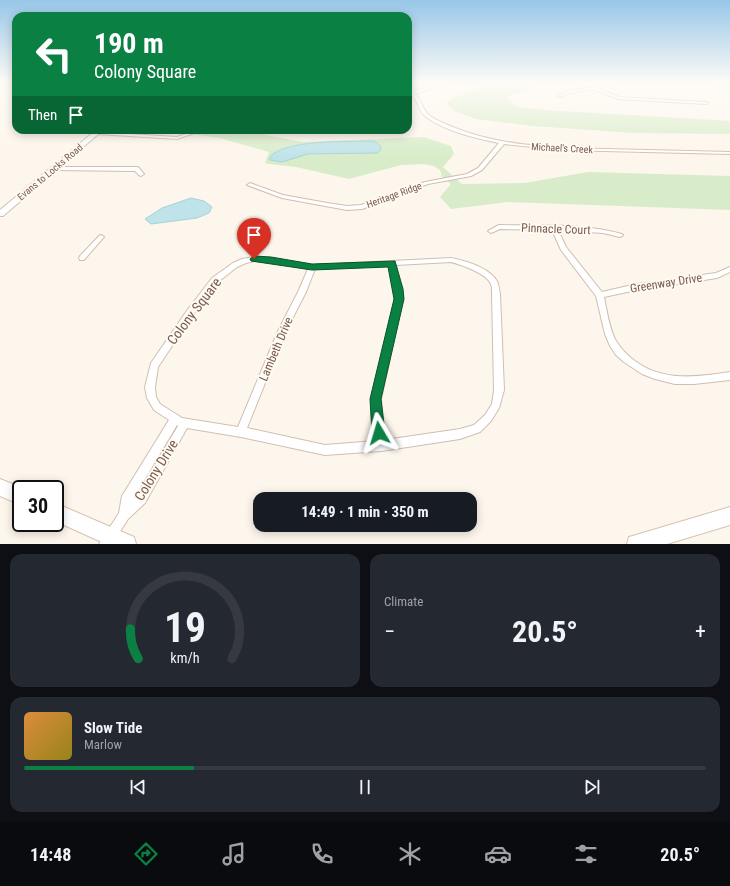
<!DOCTYPE html>
<html lang="en">
<head>
<meta charset="utf-8">
<style>
  body { margin:0; font-family:"Roboto Condensed",sans-serif; background:#242831; color:#f1f3f6; height:100vh; display:flex; flex-direction:column; font-size:15px; white-space:nowrap }
  * { box-sizing:border-box; margin:0 }
  p { font-size:13px; color:#9ea1a6 }
  .icon { flex:none; width:22px; height:22px; fill:none; stroke:currentColor; stroke-width:2; stroke-linecap:round; stroke-linejoin:round }
  .map { position:relative; height:544px; overflow:hidden }
  .panel { display:flex; flex-direction:column; gap:10px; padding:10px; background:#0d0f14; flex:1 }
  .panel>* { flex:none }
  .guide { position:absolute; left:12px; top:12px; width:400px; height:122px; border-radius:12px; box-shadow:0 2px 10px #0003; background:#0b8043; color:#fff; overflow:hidden }
  .speed { position:absolute; left:12px; top:480px; display:flex; gap:8px; font-size:20px; font-weight:700; text-align:center }
  .speed>* { display:grid; place-content:center; width:52px; height:52px; border-radius:50%; background:#171b24; box-shadow:0 2px 10px #0003; line-height:1 }
  .speed .limit { border:2px solid #111; border-radius:6px; background:#fff; color:#111 }
  .pin { position:absolute; display:grid; place-items:center; width:34px; height:34px; color:#fff; margin:-41px -17px; border-radius:50% 50% 50% 0; rotate:-45deg; box-shadow:0 0 4px #0007 }
  .pin .icon { rotate:45deg }
  .me { position:absolute; width:44px; margin:-22px; rotate:353deg; stroke-linejoin:round; filter:drop-shadow(0 0 3px #0008) }
  .turn { display:flex; align-items:center; gap:14px; height:84px; padding:0 16px; font-size:18px }
  .turn .icon { width:52px; height:52px; stroke-width:2.5 }
  .turn b { display:block; font-size:28px; line-height:34px }
  .then { display:flex; align-items:center; height:38px; padding:0 16px; background:#0003; gap:8px; font-size:15px }
  .big { font-size:30px; font-weight:700; line-height:1.1 }
  .panel .tile { flex:1; display:flex; flex-direction:column; justify-content:center; gap:6px; min-width:0; padding:0 14px; border-radius:12px; background:#242831 }
  .panel .dial { align-items:center; gap:0 }
  .dial svg { height:104px; overflow:visible; fill:none; stroke:#363941; stroke-width:7; stroke-linecap:round; text-anchor:middle }
  .dial text { fill:#f1f3f6; stroke:none }
  .song { display:flex; align-items:center; gap:12px }
  .cover { width:48px; height:48px; border-radius:6px; background:linear-gradient(135deg,hsl(30 70% 55%),hsl(50 70% 35%)) }
  .played { height:4px; border-radius:2px; background:linear-gradient(90deg,#0b8043 25%,#363941 25%) }
  .keys { display:flex; justify-content:space-around; direction:ltr }
  .heat { display:flex; justify-content:space-between; align-items:center; font-size:22px; direction:ltr }
  .panel .tiles { flex:1; display:grid; gap:10px; grid-template-columns:1fr 1fr }
  .tile:last-child { grid-column:span 2 }
  .trip { position:absolute; left:253px; top:492px; width:224px; height:40px; border-radius:12px; background:#171b24; box-shadow:0 2px 10px #0003; font-weight:700; line-height:40px; text-align:center }
  .menu { display:flex; height:64px; justify-content:space-around; align-items:center; background:#090b0e; color:#9ea1a6 }
  .menu .icon { width:28px; height:28px }
  .menu .active { color:#0b8043 }
  .menu b { font-size:18px; color:#f1f3f6 }
  .map>svg:first-child { display:block }
</style>
</head>
<body>
<div class="map">
<svg width="730" height="544" viewBox="0 0 730 544">
  <rect width="100%" height="100%" fill="#fdf6ec"/>
  <g fill="#d8ecc9">
    <polygon points="501,83 547,83 532,87 506,97 518,107 544,110 730,121 730,134 634,133 533,126 476,119 455,111 446,104 454,97"/>
    <polygon points="164,130 192,130 221,134 239,130 303,142 424,137 451,146 454,154 443,167 462,184 525,183 588,172 730,176 730,210 508,202 451,209 440,197 451,184 442,177 440,170 434,166 424,164 401,165 349,179 296,167 269,164 265,163 269,152 219,138"/>
  </g>
  <g fill="#bfe3e8" stroke="#a5d3da">
    <path d="M372 141C377 142 380 144 381 149L378 153 308 154 282 162 270 160V157C284 139 349 142 372 141Z"/>
    <polygon points="191,198 204,201 212,207 209,213 197,218 151,224 145,219 162,208"/>
  </g>
  <g fill="none" stroke-linecap="round" stroke-linejoin="round">
    <g stroke="#d1beb0" stroke-width="2">
      <g id="minor">
        <polygon points="3,83 8,83 0,87 0,85"/>
        <path d="M441 83H448L415 94C423 101 421 109 430 116 438 121 446 124 455 128 503 147 554 147 605 149 647 150 688 151 730 152V154L562 150 504 144 482 170 471 176 428 184 362 209 347 210 282 198 247 185 250 183 283 195 327 203 347 206 361 205 425 182 467 174 478 168 499 143C475 138 447 132 426 117 416 108 420 99 408 94L411 92Z"/>
        <polygon points="611,83 620,83 597,88 619,97 706,102 708,103 706,104 618,99 592,89 566,94 560,97 558,96 565,92"/>
        <polygon points="715,83 721,83 730,87 730,89"/>
        <polygon points="197,130 203,130 177,139 97,134 95,133 97,132 177,137"/>
        <polygon points="55,167 137,167 139,168 144,174 141,176 139,175 135,171 53,170 52,169"/>
        <path d="M499 225C540 226 583 223 622 234L623 235 622 236 620 237 603 233 558 230 566 247 602 292 632 285 716 273 730 267V272L717 278 632 291 604 297C607 311 609 328 616 341 621 349 628 356 635 361 663 382 698 377 730 372V380L694 384H675L655 379 642 374 624 362 616 355 610 346 605 334 596 296 561 250 552 230 500 229 491 233 488 231Z"/>
        <polygon points="101,235 103,236 104,237 103,238 84,260 80,260 79,258 80,256 99,236"/>
        <path d="M254 257 271 258 312 265 451 258C466 261 488 267 497 281 499 285 499 290 500 294L504 390 499 408 491 421 480 432 460 439 381 451 325 455 241 437 187 428 145 503 128 519 112 544H99L119 513 122 496 169 420 154 410 147 398 145 387 151 363 186 312 212 278 233 263 242 259ZM254 261 271 262 308 269 298 292 278 331 238 427 182 418 160 404 156 397 155 387 158 367 192 316 218 282 237 267 246 263ZM451 262C462 265 486 273 491 284 492 287 492 291 492 294L494 390 492 404 485 415 474 425 460 429 385 440 381 399 403 299 396 265ZM389 265 395 299 371 399 376 441 325 445 247 428 286 331 306 292 315 269ZM177 425 178 426 137 495 133 499Z"/>
      </g>
    </g>
    <g stroke="#d1beb0" stroke-width="2">
      <polygon id="tertiary" points="96,130 103,130 3,216 0,216 0,210"/>
    </g>
    <g stroke="#d6c0b0" stroke-width="2">
      <g id="secondary">
        <polygon points="0,479 25,489 21,489 21,505 0,496"/>
        <polygon points="55,503 134,537 136,544 106,544 55,521"/>
        <polygon points="730,507 730,525 667,544 627,544 629,537 636,535"/>
      </g>
    </g>
    <use href="#minor" fill="#fff" fill-rule="evenodd"/>
    <use href="#tertiary" fill="#fff" fill-rule="evenodd"/>
    <use href="#secondary" fill="#fff" fill-rule="evenodd"/>
  </g>
  <linearGradient id="sky" x2="0" y2="1"><stop stop-color="#97c7e8"/><stop offset="0.52" stop-color="#fefbf6"/><stop offset="1" stop-color="#fefbf6" stop-opacity="0"/></linearGradient>
  <rect width="730" height="159" fill="url(#sky)"/>
  <polygon fill="#0b8043" stroke="#07532c" points="254,256 271,257 312,264 395,261 403,289 404,299 381,399 385,433 383,438 379,440 374,438 372,433 370,399 394,299 388,267 312,270 251,261 250,259"/>
  <g text-anchor="middle" dominant-baseline="central" stroke-width="4" stroke-linejoin="round" paint-order="stroke">
    <g font-size="10" fill="#7a5c4d" stroke="#fffaf3">
      <text transform="translate(562 148) rotate(3)">Michael's Creek</text>
      <text transform="translate(50 172) rotate(-40)">Evans to Locks Road</text>
      <text transform="translate(394 195) rotate(-20)">Heritage Ridge</text>
    </g>
    <g font-size="12" fill="#7a5c4d" stroke="#fffaf3">
      <text transform="translate(556 229) rotate(2)">Pinnacle Court</text>
      <text transform="translate(666 283) rotate(-9)">Greenway Drive</text>
      <text transform="translate(276 349) rotate(-67)">Lambeth Drive</text>
    </g>
    <g font-size="14" fill="#7a5c4d" stroke="#fffaf3">
      <text transform="translate(194 311) rotate(-53)">Colony Square</text>
      <text transform="translate(156 470) rotate(-58)">Colony Drive</text>
    </g>
  </g>
</svg>
<div class="speed"><div class="limit">30</div></div>
<div class="pin" style="left:254px;top:259px;background:#d93025"><svg class="icon" aria-label="arrive" viewBox="0 0 24 24"><path d="M6 21V4h12l-3 4 3 4H6"/></svg></div>
<svg class="me" style="left:379px;top:433px" viewBox="-20 -20 40 40"><path d="M0-17L14 15 0 8-14 15z" fill="#0b8043" stroke="#fff" stroke-width="4"/></svg>
<div class="trip">14:49 · 1 min · 350 m</div>
<div class="guide">
<div class="turn"><svg class="icon" aria-label="left" viewBox="0 0 24 24"><path d="M17 20v-9H6M10 6l-5 5 5 5"/></svg><div><b>190 m</b>Colony Square</div></div>
<div class="then">Then<svg class="icon" aria-label="arrive" viewBox="0 0 24 24"><path d="M6 21V4h12l-3 4 3 4H6"/></svg></div>
</div>
</div>
<section class="panel">
<div class="tiles">
<div class="tile dial"><svg viewBox="0 0 100 80">
<path d="M14 69A42 42 0 1 1 86 69"/>
<path d="M14 69A42 42 0 0 1 8 46" stroke="#0b8043"/>
<text x="50" y="56" font-size="32" font-weight="700">19</text>
<text x="50" y="72" font-size="11">km/h</text>
</svg></div>
<div class="tile"><p>Climate</p>
<div class="heat"><a>−</a><b class="big">20.5°</b><a>+</a></div>
</div>
<div class="tile">
<div class="song"><i class="cover"></i><div><b>Slow Tide</b><p>Marlow</p></div></div>
<div class="played"></div>
<div class="keys"><svg class="icon" aria-label="previous" viewBox="0 0 24 24"><path d="M18 5L8 12l10 7zM5 5v14"/></svg><svg class="icon" aria-label="pause" viewBox="0 0 24 24"><path d="M8 5v14M16 5v14"/></svg><svg class="icon" aria-label="next" viewBox="0 0 24 24"><path d="M6 5l10 7-10 7zM19 5v14"/></svg></div>
</div>
</div>
</section>
<nav class="menu">
<b>14:48</b>
<svg class="icon active" aria-label="directions" viewBox="0 0 24 24"><path d="M12 3l9 9-9 9-9-9zM9 14v-3h6M13 9l2 2-2 2"/></svg>
<svg class="icon" aria-label="music" viewBox="0 0 24 24"><path d="M9 18V5l10-2v13"/><circle cx="6" cy="18" r="3"/><circle cx="16" cy="16" r="3"/></svg>
<svg class="icon" aria-label="phone" viewBox="0 0 24 24"><path d="M5 4h4l2 5-3 2q2 4 5 5l2-3 5 2v4C11 20 4 13 5 4z"/></svg>
<svg class="icon" aria-label="climate" viewBox="0 0 24 24"><path d="M12 3v18M4 7l16 10M4 17L20 7"/></svg>
<svg class="icon" aria-label="car" viewBox="0 0 24 24"><path d="M5 17H2v-5l4-1 3-4h7l3 4 3 1v5h-3M9 17h6M6 11h13"/><circle cx="7" cy="17" r="2"/><circle cx="17" cy="17" r="2"/></svg>
<svg class="icon" aria-label="filters" viewBox="0 0 24 24"><path d="M4 7h16M4 17h16"/><circle cx="9" cy="7" r="2"/><circle cx="15" cy="17" r="2"/></svg>
<b>20.5°</b>
</nav>
</body>
</html>
